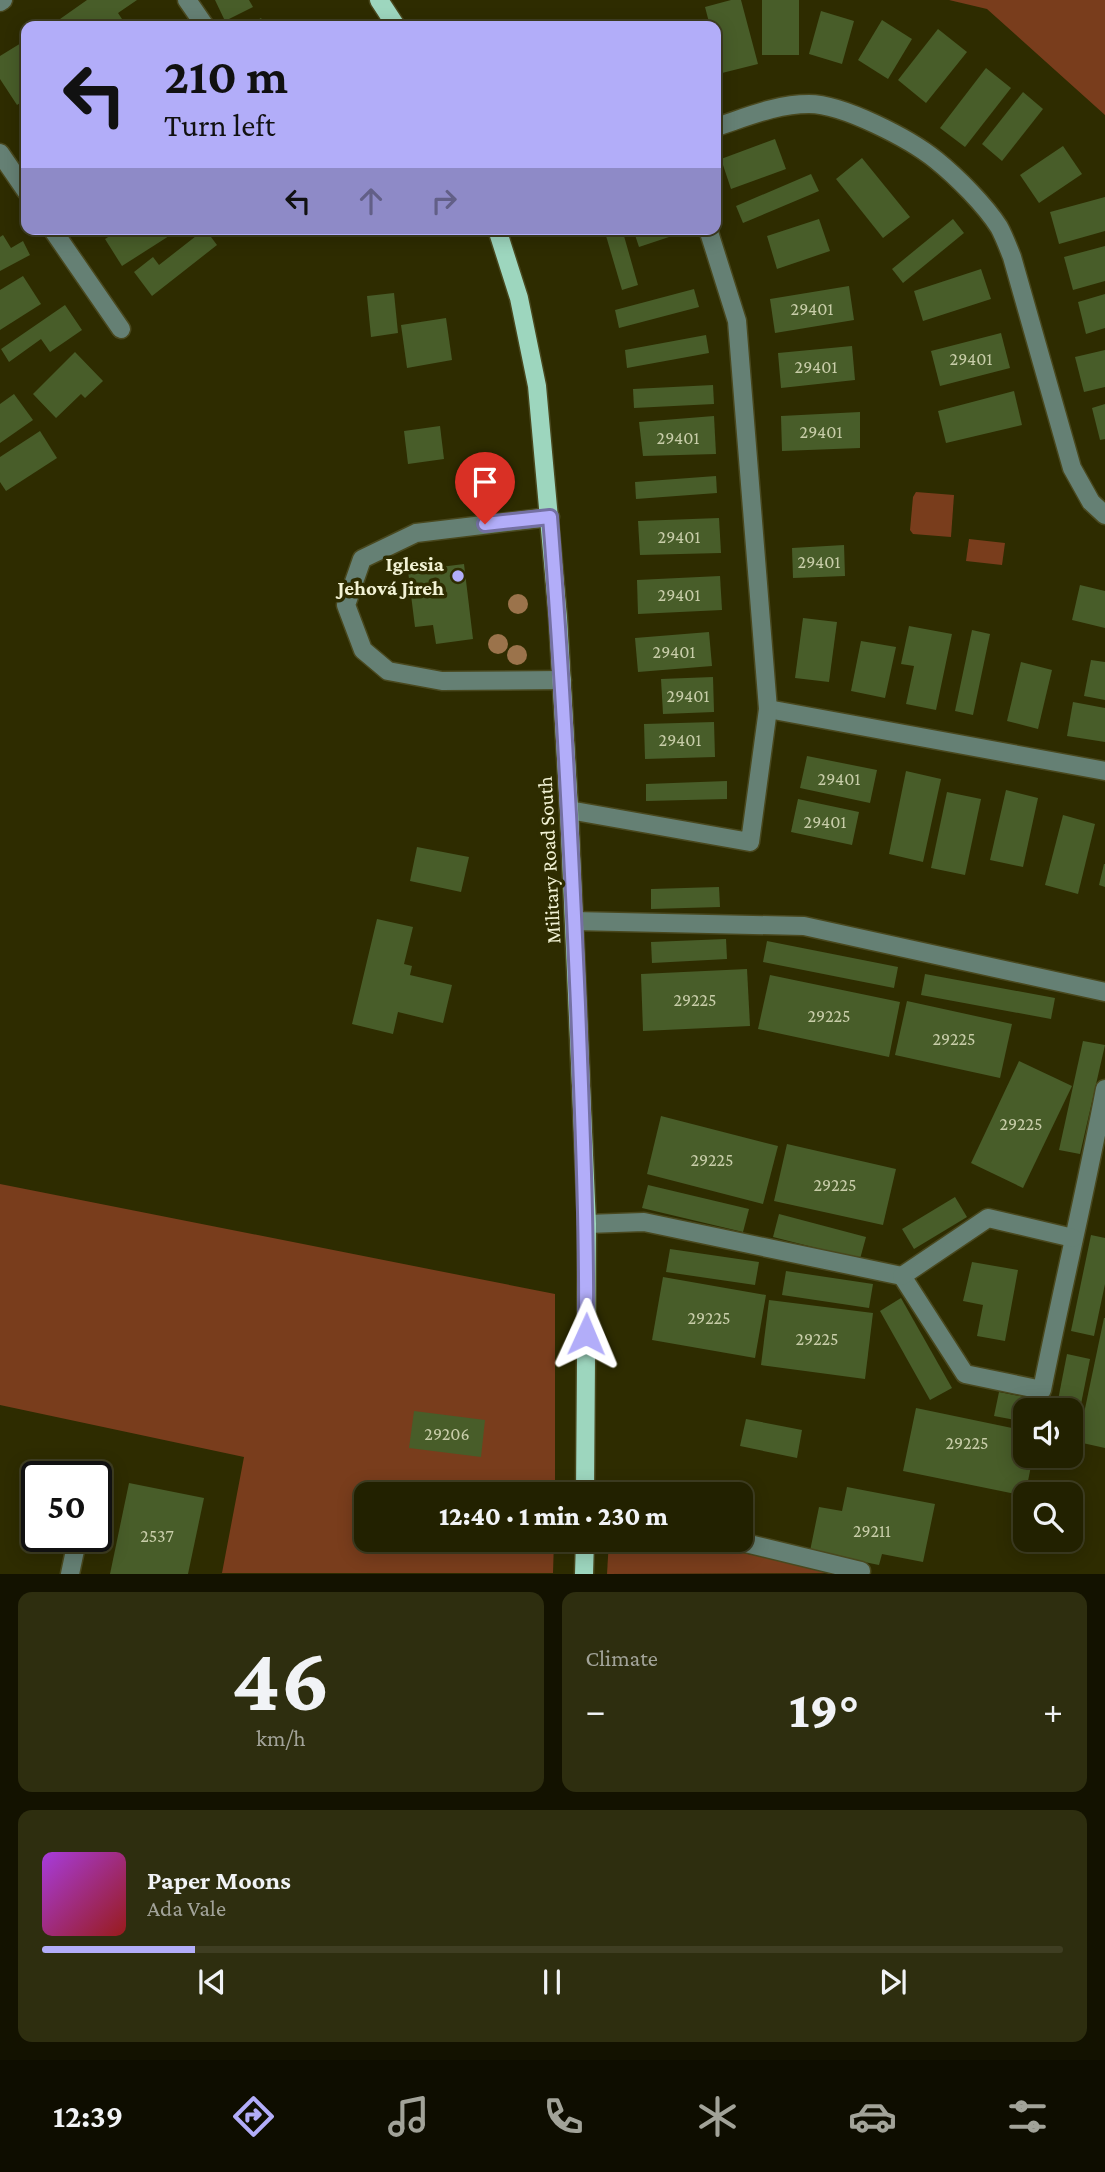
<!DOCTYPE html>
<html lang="en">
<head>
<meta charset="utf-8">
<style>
  body { margin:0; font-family:"Crimson Pro",serif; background:#2e2e0f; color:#f1f3f6; height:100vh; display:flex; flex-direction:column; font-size:26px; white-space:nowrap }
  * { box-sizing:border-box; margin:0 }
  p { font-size:23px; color:#a2a399 }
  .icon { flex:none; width:38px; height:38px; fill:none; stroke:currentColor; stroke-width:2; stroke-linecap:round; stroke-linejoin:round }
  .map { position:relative; height:1574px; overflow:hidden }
  .details { display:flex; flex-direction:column; gap:18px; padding:18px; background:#131200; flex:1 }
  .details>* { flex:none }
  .top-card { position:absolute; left:21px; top:21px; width:700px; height:214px; border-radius:14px; box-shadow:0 4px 18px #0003,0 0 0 2px #3f3e22; background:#b2adf9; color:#111; overflow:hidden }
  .buttons { position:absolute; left:1013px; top:1398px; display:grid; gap:14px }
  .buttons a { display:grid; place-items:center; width:70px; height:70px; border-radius:14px; background:#222100; box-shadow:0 4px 18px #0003,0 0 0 2px #3f3e22; font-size:35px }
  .speed { position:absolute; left:21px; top:1461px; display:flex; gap:14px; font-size:35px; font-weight:700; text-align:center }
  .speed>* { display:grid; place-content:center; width:91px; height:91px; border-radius:50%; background:#222100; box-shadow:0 4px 18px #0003,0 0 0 2px #3f3e22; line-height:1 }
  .speed .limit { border:4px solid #111; border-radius:10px; background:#fff; color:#111 }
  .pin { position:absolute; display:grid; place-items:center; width:60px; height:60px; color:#fff; margin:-72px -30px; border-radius:50% 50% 50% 0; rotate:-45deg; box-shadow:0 0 7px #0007 }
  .pin .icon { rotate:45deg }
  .me { position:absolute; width:77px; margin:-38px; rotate:1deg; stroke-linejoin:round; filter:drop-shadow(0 0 5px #0008) }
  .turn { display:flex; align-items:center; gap:24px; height:147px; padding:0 28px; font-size:32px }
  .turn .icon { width:91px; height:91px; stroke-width:2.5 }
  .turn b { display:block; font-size:49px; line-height:60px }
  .lanes { display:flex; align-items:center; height:66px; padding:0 28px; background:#0003; justify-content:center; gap:35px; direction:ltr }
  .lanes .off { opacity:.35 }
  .big { font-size:52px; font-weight:800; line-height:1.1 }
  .details .card { flex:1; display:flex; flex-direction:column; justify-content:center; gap:10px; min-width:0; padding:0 24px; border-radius:14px; background:#2e2e0f }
  .details .dial { align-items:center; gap:0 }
  .dial b { font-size:91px; line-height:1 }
  .song { display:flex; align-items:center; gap:21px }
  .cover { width:84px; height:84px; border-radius:10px; background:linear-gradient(135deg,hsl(280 70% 55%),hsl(0 70% 35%)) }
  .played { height:7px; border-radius:4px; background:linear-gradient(90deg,#b2adf9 15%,#3f3e22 15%) }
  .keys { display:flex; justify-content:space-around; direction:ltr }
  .heat { display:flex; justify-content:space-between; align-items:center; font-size:38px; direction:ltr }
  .details .tiles { flex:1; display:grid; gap:18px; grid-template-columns:1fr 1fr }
  .card:last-child { grid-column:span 2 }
  .trip { position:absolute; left:354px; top:1482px; width:399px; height:70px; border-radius:14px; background:#222100; box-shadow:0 4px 18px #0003,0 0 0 2px #3f3e22; font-weight:800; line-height:70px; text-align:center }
  .tabs { display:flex; height:112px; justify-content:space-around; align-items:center; background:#0e0d00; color:#a2a399 }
  .tabs .icon { width:49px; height:49px }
  .tabs .active { color:#b2adf9 }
  .tabs b { font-size:32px; color:#f1f3f6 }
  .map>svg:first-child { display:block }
</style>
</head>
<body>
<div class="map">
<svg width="1105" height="1574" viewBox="0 0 1105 1574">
  <rect width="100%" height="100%" fill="#2e2c00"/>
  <g fill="#793d1c">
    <polygon points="949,0 1105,0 1105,115 987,9"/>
    <polygon points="916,492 954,495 951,537 913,534 910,530 913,497"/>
    <polygon points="969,539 1005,543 1002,565 966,561"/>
    <polygon points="0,1184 555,1294 555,1494 366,1494 366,1540 554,1540 553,1573 222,1573 244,1457 0,1405"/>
    <polygon points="609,1540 678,1540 842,1573 607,1574"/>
  </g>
  <g fill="#485d29">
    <polygon points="87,0 137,0 118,13 124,22 118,26 65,26 60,19"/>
    <polygon points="215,0 249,0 253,7 225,21"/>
    <polygon points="731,0 741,0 758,64 722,73 716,49 716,26 710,26 705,7"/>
    <rect x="762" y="0" width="37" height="55"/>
    <polygon points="821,11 854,21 842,64 809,54"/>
    <polygon points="261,18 266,26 247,26"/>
    <polygon points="164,20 167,26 152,26"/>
    <polygon points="882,20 912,39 888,79 858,60"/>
    <polygon points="938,29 967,52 926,103 898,80"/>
    <polygon points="26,40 26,99 17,105 0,79 0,56"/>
    <polygon points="986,68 1011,88 965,147 940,128"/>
    <polygon points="1023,92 1043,109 1002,161 982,144"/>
    <polygon points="775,139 786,169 731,189 721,159"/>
    <polygon points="1063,146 1082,174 1039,203 1020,175"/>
    <polygon points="862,158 910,217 883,238 836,179"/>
    <polygon points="811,174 819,191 743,223 736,206"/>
    <polygon points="1105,197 1105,231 1059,244 1050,212"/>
    <polygon points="819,219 830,251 777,269 767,236"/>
    <polygon points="953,219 964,233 903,283 892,269"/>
    <polygon points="121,229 180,229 122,266 105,239"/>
    <polygon points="205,229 217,245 152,296 134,272 153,257 159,265"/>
    <polygon points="604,229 622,229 638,285 622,290"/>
    <polygon points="633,229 669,229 672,236 639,247"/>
    <polygon points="3,235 11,248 23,241 30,255 0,271 0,237"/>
    <polygon points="1105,246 1105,281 1073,290 1064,257"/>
    <polygon points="981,269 991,299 923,321 914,291"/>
    <polygon points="23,276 41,304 0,330 0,290"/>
    <polygon points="849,286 854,320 775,333 770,299"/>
    <polygon points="694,289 699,307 619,328 615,310"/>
    <polygon points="394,293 398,333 371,337 367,296"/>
    <polygon points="1105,294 1105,328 1086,334 1078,302"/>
    <polygon points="65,305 82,330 50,352 41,339 9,362 1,349"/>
    <polygon points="446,318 452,360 407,368 401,325"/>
    <polygon points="1001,333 1010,368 940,386 931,351"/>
    <polygon points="706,335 709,353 627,368 625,350"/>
    <polygon points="852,346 855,380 781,388 778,353"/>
    <polygon points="1105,350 1105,387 1084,392 1075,357"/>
    <polygon points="75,352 103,381 85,398 81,394 56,418 33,394"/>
    <polygon points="713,385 714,404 634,408 633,389"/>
    <polygon points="1014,391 1022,425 946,443 938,411"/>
    <polygon points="14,394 33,420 0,443 0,404"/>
    <polygon points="1105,404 1105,439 1100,440 1092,408"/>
    <polygon points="860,412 860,448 782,451 781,416"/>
    <polygon points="714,416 716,454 643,456 639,422"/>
    <polygon points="440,426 444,459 408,464 404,431"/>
    <polygon points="40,431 57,458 6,491 0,482 0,457"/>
    <polygon points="716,476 717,493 636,499 635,482"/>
    <polygon points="719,518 721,553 640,555 638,521"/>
    <polygon points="844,545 845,576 793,578 792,548"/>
    <polygon points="464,564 473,639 436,644 433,625 415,627 408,571"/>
    <polygon points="720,576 722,610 638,614 637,580"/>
    <polygon points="1080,585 1105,591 1105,628 1072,620"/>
    <polygon points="803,618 837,622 829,682 795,678"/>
    <polygon points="909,626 952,634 936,710 906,704 914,666 901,664"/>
    <polygon points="972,630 990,634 973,715 955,711"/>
    <polygon points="709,632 712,666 638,672 635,638"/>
    <polygon points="861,641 896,647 885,698 851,691"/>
    <polygon points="1091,660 1105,662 1105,700 1084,696"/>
    <polygon points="1021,662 1052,670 1038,729 1007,721"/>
    <polygon points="713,677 714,712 663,714 661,679"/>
    <polygon points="1073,702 1105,708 1105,742 1067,736"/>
    <polygon points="714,722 715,757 645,759 644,724"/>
    <polygon points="807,756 877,770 870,803 800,788"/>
    <polygon points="906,771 941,779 923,862 889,854"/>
    <polygon points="727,781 727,799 646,801 646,784"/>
    <polygon points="1006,790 1038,798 1023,867 990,860"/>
    <polygon points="947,792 981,799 965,875 931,868"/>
    <polygon points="798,799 859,812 852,845 791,832"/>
    <polygon points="1063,815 1095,824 1078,894 1045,885"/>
    <polygon points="417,847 469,857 461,892 410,881"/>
    <polygon points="1104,864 1105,864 1105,887 1099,885"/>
    <polygon points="719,887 720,907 651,909 651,889"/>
    <polygon points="377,919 413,927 404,964 412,966 410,975 452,985 443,1023 398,1012 393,1034 352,1024"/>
    <polygon points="726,939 727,959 652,963 651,942"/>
    <polygon points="767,941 898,967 894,988 763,962"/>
    <polygon points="747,969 750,1026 643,1031 641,974"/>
    <polygon points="925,974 1055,998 1051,1019 921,995"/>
    <polygon points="770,975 900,1002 889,1057 758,1029"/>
    <polygon points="907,1001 1012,1024 1000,1078 895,1055"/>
    <polygon points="1083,1041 1105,1045 1080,1154 1059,1150"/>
    <polygon points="1019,1061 1072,1086 1023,1188 971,1163"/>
    <polygon points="661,1116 778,1146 763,1204 647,1174"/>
    <polygon points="787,1144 896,1169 883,1225 774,1201"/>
    <polygon points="648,1185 749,1209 743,1232 642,1208"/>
    <polygon points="955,1197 967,1217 914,1249 902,1229"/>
    <polygon points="779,1214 866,1237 860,1259 773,1237"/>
    <polygon points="1091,1235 1105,1238 1105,1284 1094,1336 1071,1331"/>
    <polygon points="670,1249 759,1262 755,1285 666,1272"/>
    <polygon points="972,1262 1018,1270 1005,1341 977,1336 983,1305 963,1301"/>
    <polygon points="786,1271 873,1284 869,1308 782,1295"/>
    <polygon points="663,1277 766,1295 755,1358 652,1340"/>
    <polygon points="901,1298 952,1388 930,1400 880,1311"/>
    <polygon points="769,1300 873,1313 865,1379 761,1365"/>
    <polygon points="1104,1318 1105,1318 1105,1448 1078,1442"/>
    <polygon points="1067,1354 1090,1359 1081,1404 1058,1400"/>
    <polygon points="999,1392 1046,1401 1044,1410 1026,1410 1026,1422 994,1416"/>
    <polygon points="916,1408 1026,1431 1026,1456 1033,1456 1025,1496 903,1471"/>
    <polygon points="414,1411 485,1420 481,1457 409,1448"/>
    <polygon points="746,1419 802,1430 797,1458 740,1446"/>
    <polygon points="129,1483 204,1498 188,1574 110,1574"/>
    <polygon points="847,1487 935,1504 923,1562 882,1554 879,1565 810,1551 819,1507 842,1511"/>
  </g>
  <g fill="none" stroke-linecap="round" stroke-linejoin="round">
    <g stroke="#49481e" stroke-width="21">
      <g id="minor">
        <polyline points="187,0 205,26"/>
        <polyline points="0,2 3,0"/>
        <path d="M716 127C747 117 776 104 809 104 843 104 910 139 936 160 957 177 985 205 999 227 1004 236 1008 247 1012 257L1072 468 1091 502 1105 515"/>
        <polyline points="0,153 26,191"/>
        <polyline points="52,229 121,329"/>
        <polyline points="550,517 416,533 362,559 346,605 363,650 388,671 442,681 562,680"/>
        <polyline points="768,709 1105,771"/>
        <polyline points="569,810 750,842 768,709 737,321 708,229"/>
        <polyline points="574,921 804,926 1105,992"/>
        <path d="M587 1224 644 1222 902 1276 965 1374 1042 1390C1062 1289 1086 1190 1105 1089"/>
        <polyline points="902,1276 988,1218 1073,1238"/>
        <polyline points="733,1540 861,1571"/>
        <polyline points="70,1574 78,1536"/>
      </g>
    </g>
    <g stroke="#49481e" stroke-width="21">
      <g id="major">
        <polyline points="379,0 396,26"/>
        <polyline points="497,229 519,298 537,386 558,618 569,810 587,1224 585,1494"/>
        <polyline points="584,1574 585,1540"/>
      </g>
    </g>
    <use href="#minor" stroke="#658074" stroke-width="18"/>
    <use href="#major" stroke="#9dd6be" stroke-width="18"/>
  </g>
  <g fill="#9b734b">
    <circle cx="518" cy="604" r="10"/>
    <circle cx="498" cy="644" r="10"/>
    <circle cx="517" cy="655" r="10"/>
  </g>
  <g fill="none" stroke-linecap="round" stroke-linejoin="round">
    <g stroke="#7470a2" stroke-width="18">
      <path id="route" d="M485 524 550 517C563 679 571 842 578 1005 582 1114 587 1224 586 1334"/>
    </g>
    <use href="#route" stroke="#b2adf9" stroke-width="12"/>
  </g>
  <circle fill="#b2adf9" stroke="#2e2c00" stroke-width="2.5" cx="458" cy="576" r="7"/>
  <g text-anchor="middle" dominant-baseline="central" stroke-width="7" stroke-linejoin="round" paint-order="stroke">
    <g font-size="18" fill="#c8cda9">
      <text x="812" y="309">29401</text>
      <text x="971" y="359">29401</text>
      <text x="816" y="367">29401</text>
      <text x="821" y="432">29401</text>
      <text x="678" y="438">29401</text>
      <text x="679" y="537">29401</text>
      <text x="819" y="562">29401</text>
      <text x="679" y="595">29401</text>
      <text x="674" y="652">29401</text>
      <text x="688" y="696">29401</text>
      <text x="680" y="740">29401</text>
      <text x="839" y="779">29401</text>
      <text x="825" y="822">29401</text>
      <text x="695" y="1000">29225</text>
      <text x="829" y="1016">29225</text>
      <text x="954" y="1039">29225</text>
      <text x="1021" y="1124">29225</text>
      <text x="712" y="1160">29225</text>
      <text x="835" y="1185">29225</text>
      <text x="709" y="1318">29225</text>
      <text x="817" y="1339">29225</text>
      <text x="447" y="1434">29206</text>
      <text x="967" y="1443">29225</text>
      <text x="872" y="1531">29211</text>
      <text x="157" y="1536">2537</text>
    </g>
    <g font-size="21" font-weight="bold" fill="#f2f2d4" stroke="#2e2c00" text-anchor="end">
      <text x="444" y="564">Iglesia<tspan x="444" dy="24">Jehová Jireh</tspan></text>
    </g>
    <g font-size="21" fill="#f2f2d4" stroke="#2e2c00">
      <text transform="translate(549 860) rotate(-93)">Military Road South</text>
    </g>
  </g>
</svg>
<div class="buttons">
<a><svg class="icon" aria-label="sound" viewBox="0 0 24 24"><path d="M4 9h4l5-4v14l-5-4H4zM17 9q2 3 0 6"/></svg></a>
<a><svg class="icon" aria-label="search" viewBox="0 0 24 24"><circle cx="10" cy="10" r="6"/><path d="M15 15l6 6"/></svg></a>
</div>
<div class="speed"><div class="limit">50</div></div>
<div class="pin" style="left:485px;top:524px;background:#d93025"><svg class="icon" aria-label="arrive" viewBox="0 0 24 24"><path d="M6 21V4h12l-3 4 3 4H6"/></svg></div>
<svg class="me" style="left:586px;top:1334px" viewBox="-20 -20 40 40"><path d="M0-17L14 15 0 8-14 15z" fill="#b2adf9" stroke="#fff" stroke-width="4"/></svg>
<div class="trip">12:40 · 1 min · 230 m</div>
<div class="top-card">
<div class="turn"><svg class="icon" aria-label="left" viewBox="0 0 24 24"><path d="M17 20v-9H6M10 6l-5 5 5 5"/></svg><div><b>210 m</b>Turn left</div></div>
<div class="lanes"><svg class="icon" aria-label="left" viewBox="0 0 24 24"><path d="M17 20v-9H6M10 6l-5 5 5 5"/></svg><svg class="icon off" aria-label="ahead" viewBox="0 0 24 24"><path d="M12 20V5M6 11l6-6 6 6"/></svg><svg class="icon off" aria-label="right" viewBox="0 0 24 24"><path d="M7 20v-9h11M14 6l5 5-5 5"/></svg></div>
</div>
</div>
<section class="details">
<div class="tiles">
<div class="card dial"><b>46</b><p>km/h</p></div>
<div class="card"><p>Climate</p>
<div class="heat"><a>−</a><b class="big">19°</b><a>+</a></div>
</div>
<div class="card">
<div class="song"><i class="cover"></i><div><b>Paper Moons</b><p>Ada Vale</p></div></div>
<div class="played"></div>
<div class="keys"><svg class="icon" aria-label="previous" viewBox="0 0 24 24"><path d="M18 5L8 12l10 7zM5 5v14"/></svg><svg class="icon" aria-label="pause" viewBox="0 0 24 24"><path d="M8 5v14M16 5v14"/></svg><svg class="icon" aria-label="next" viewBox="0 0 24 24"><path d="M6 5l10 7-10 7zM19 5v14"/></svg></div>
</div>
</div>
</section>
<nav class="tabs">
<b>12:39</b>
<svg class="icon active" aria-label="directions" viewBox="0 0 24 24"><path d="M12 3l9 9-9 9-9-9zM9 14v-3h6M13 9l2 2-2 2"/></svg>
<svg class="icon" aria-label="music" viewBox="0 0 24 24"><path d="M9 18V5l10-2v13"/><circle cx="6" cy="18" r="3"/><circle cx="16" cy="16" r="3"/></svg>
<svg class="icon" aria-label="phone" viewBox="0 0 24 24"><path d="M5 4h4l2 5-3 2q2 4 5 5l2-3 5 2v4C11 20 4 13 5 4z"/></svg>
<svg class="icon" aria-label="climate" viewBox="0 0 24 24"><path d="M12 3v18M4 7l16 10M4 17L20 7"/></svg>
<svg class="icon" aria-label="car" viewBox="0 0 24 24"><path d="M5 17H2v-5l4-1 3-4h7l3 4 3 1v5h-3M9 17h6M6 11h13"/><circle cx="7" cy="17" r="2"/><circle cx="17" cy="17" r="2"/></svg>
<svg class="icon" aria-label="filters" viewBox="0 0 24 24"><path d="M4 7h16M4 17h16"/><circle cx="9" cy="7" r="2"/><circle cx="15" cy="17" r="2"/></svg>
</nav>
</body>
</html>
